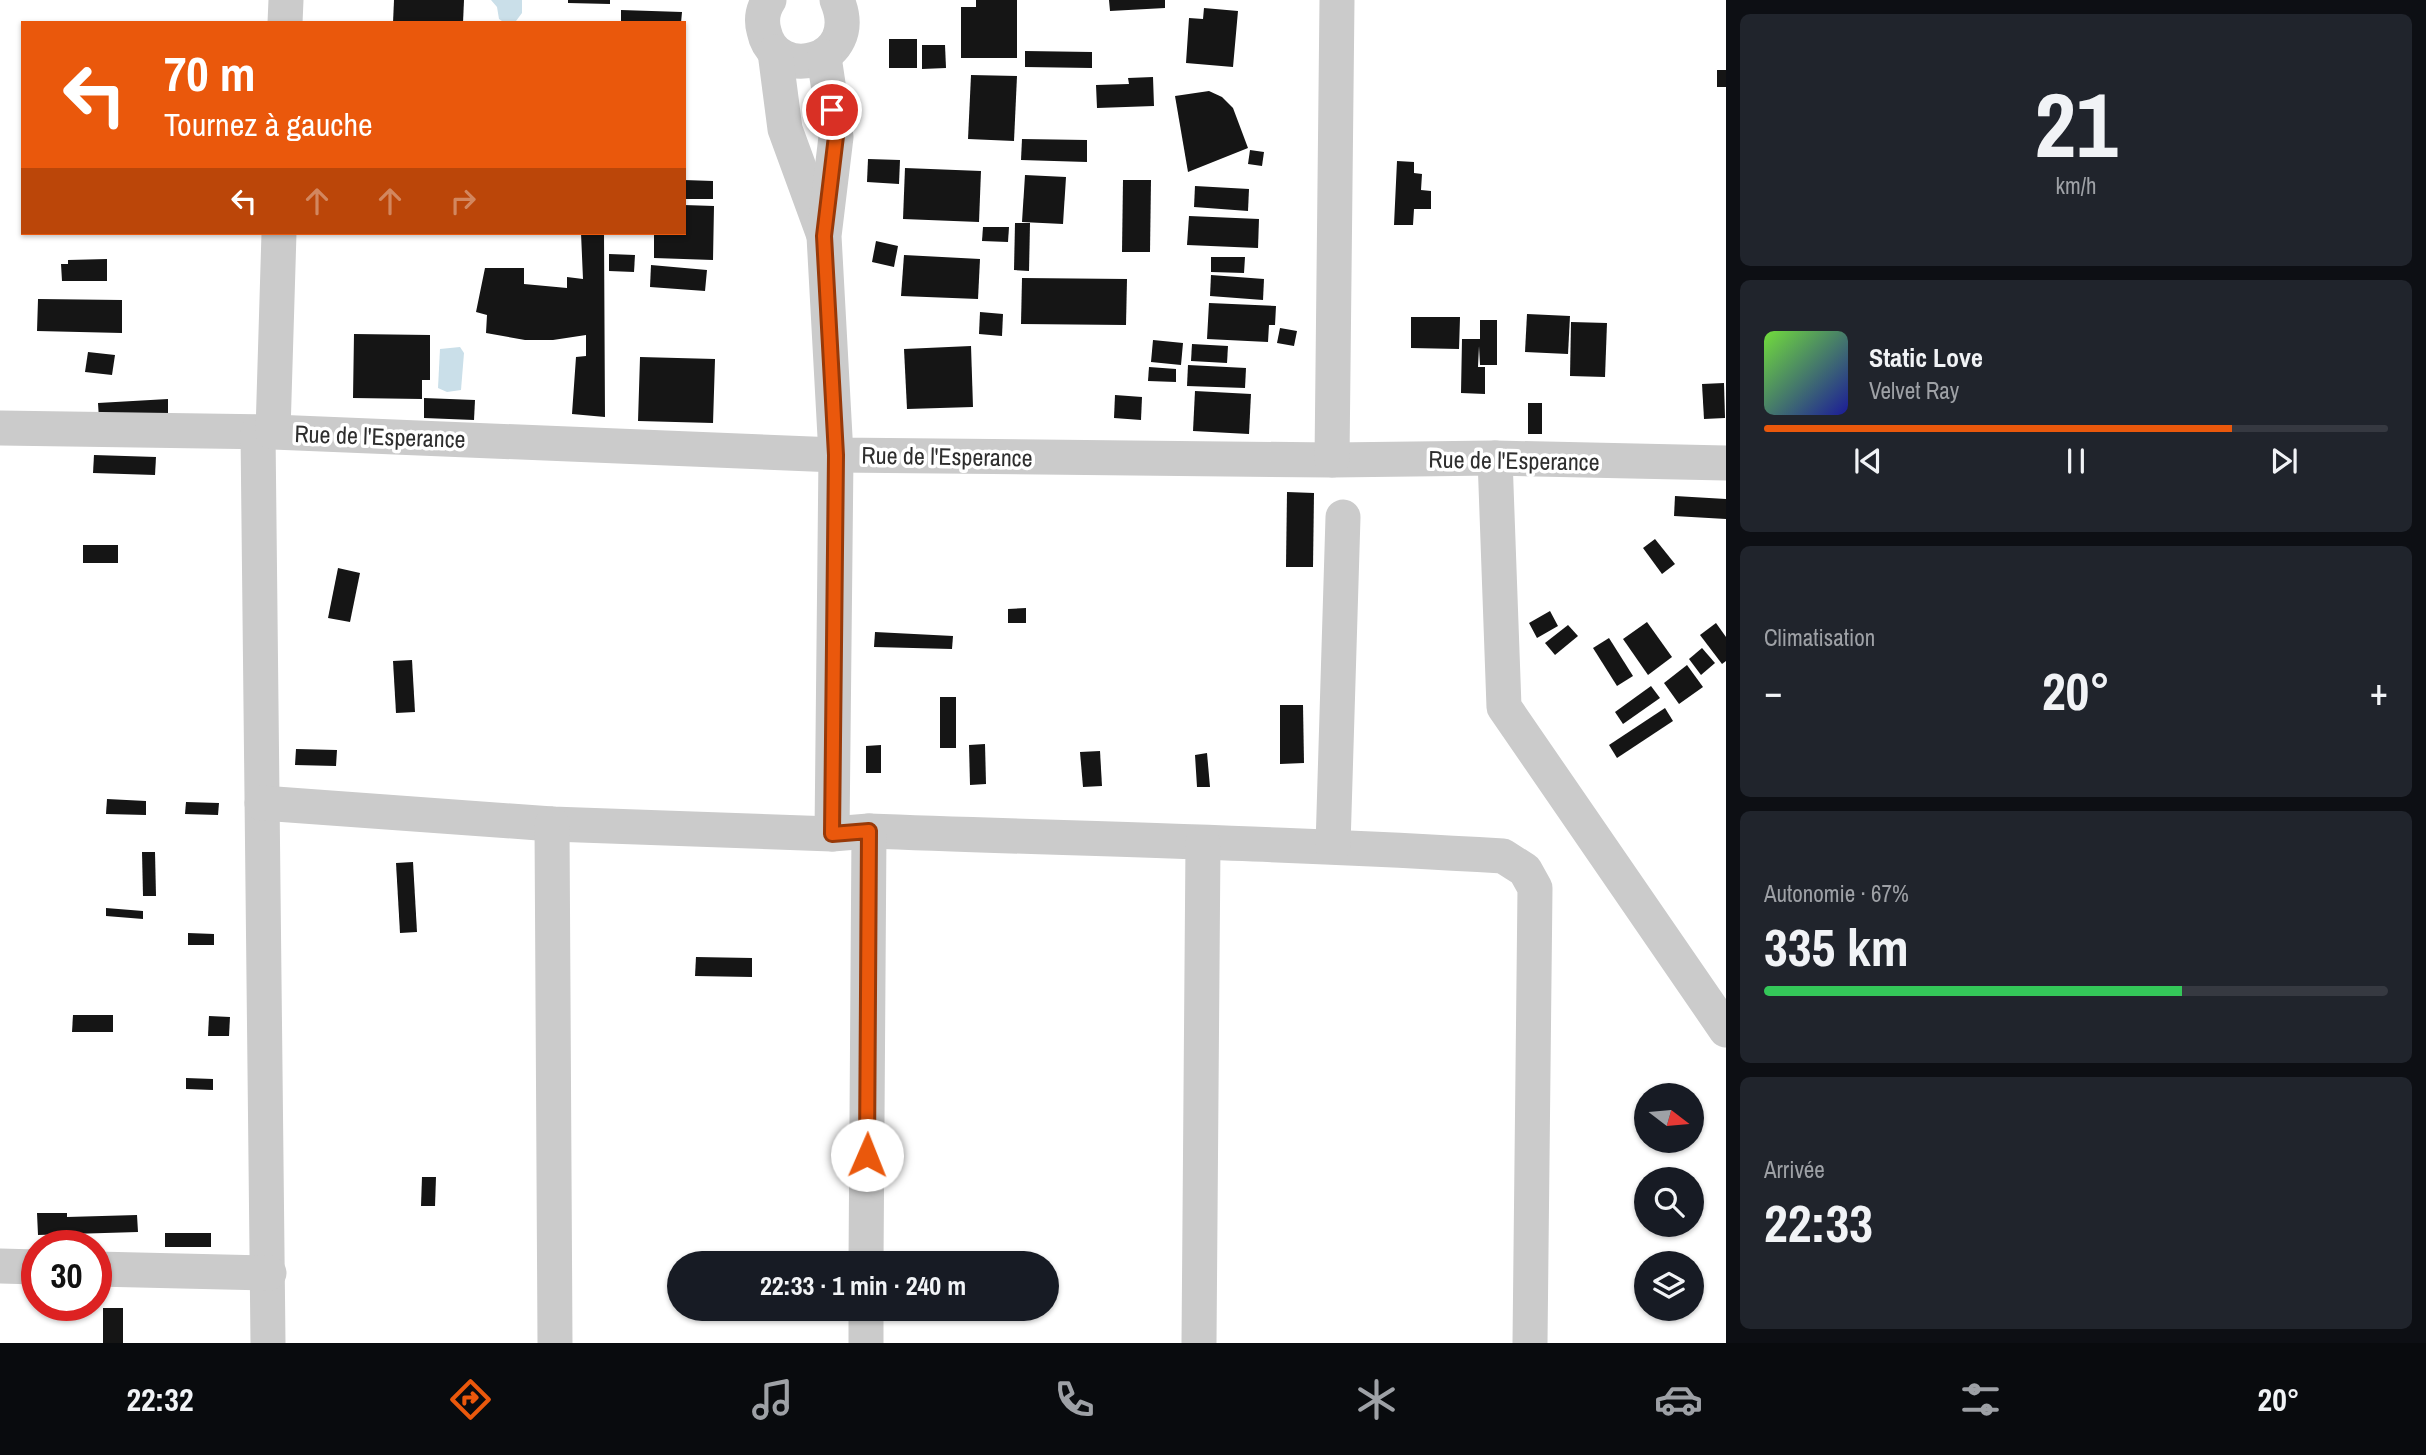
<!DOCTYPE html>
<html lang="fr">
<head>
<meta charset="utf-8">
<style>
  body { margin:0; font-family:"Archivo Narrow",sans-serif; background:#20242c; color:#f1f3f6; height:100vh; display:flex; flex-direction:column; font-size:26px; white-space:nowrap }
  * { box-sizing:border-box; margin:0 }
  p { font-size:23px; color:#9ea1a6 }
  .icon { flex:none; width:38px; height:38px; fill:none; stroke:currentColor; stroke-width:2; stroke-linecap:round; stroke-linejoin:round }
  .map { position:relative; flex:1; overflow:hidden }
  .panel { display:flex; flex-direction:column; gap:14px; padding:14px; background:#0d0f14; width:700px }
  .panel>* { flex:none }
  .hud { position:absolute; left:21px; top:21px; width:665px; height:214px; border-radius:0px; box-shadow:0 2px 5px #0004; background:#ea580c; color:#fff; overflow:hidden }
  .needle { width:46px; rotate:106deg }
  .fabs { position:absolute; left:1634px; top:1083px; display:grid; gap:14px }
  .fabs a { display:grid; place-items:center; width:70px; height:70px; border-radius:50%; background:#171b24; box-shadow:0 2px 5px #0004; font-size:35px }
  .speed { position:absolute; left:21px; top:1230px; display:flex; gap:14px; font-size:35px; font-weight:700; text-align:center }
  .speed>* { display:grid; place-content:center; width:91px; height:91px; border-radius:50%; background:#171b24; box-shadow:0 2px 5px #0004; line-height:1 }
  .speed .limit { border:10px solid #d22; background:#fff; color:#111 }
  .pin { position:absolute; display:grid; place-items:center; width:60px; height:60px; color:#fff; margin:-30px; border:4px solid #fff; border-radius:50%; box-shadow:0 2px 7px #0007 }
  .me { position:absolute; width:77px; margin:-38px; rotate:1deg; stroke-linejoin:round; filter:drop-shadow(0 0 5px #0008) }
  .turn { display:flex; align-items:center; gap:24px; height:147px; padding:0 28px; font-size:32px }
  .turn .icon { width:91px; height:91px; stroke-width:2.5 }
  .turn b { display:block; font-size:49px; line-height:60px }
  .lanes { display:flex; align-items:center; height:66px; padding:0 28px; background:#0003; justify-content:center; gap:35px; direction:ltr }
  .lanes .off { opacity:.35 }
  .big { font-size:52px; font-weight:700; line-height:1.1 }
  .panel .tile { flex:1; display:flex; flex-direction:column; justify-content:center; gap:10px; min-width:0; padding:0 24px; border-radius:10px; background:#20242c }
  .panel .dial { align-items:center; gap:0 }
  .dial b { font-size:91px; line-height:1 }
  .song { display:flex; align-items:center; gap:21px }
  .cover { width:84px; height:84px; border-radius:10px; background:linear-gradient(135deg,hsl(100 70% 55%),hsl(240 70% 35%)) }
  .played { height:7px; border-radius:4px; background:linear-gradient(90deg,#ea580c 75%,#363941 75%) }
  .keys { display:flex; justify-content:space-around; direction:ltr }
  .heat { display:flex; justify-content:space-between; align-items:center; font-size:38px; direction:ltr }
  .charge { height:10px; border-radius:5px; background:linear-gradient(90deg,#34c759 67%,#363941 0) }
  .trip { position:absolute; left:667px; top:1251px; width:392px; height:70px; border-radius:35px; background:#171b24; box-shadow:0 2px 5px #0004; font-weight:700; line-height:70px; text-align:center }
  .tab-bar { display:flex; height:112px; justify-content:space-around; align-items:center; background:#090b0e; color:#9ea1a6 }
  .tab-bar .icon { width:49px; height:49px }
  .tab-bar .current { color:#ea580c }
  .tab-bar b { font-size:32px; color:#f1f3f6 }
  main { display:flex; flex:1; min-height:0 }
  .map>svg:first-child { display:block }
</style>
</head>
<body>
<main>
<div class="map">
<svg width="1726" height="1343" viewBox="0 0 1726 1343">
  <rect width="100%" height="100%" fill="#fff"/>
  <g fill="#cadfe9">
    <polygon points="491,0 522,0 522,13 516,21 505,23 499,19 497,7"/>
    <polygon points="460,347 464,353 461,390 447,392 438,388 440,349"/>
  </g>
  <g fill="#151515">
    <polygon points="394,0 464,0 463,23 393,23"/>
    <polygon points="568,0 610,0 610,4 568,3"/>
    <polygon points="976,0 1017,0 1017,58 961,58 961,7 976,7"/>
    <polygon points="1109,0 1165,0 1165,8 1110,11"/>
    <polygon points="1204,8 1238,11 1233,67 1186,63 1189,18 1203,19"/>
    <polygon points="621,10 682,12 681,23 621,23"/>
    <rect x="889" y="39" width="28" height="29"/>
    <polygon points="922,45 945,45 946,68 922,69"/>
    <polygon points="1025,51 1092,52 1092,68 1025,67"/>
    <rect x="1717" y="70" width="9" height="17"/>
    <polygon points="971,75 1017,76 1014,141 968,139"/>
    <polygon points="1153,77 1154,106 1097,108 1096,85 1129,84 1128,78"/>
    <polygon points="1209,91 1222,97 1233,108 1248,148 1188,172 1175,96"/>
    <polygon points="1022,139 1087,140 1087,162 1021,160"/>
    <polygon points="1250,150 1264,152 1262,166 1248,164"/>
    <polygon points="868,159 900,160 899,184 867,182"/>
    <polygon points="1397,161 1414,162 1414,173 1422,174 1421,190 1431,191 1431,209 1414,209 1413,225 1394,225"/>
    <polygon points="905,168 981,171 979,222 903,219"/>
    <polygon points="1025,175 1066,177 1063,224 1022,222"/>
    <polygon points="684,180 713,181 713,199 684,199"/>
    <polygon points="1123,180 1151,180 1150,252 1122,252"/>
    <polygon points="1195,186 1249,189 1248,211 1194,207"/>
    <polygon points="684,205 714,206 713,260 654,258 654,233 684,233"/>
    <polygon points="1189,216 1259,219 1258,248 1187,245"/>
    <polygon points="1015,223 1030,223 1029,271 1014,270"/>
    <polygon points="983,227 1009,227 1008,242 982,241"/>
    <polygon points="581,233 604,233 605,417 572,414 576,357 586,356 586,335 553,340 525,340 486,333 487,315 476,312 485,268 524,268 524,284 567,288 567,277 583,279"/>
    <polygon points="876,241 898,246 894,267 872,262"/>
    <polygon points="609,254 635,255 634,272 609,271"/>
    <polygon points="904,255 980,259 978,299 901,296"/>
    <polygon points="1211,257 1245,257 1244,273 1211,272"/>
    <polygon points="107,259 107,281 62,281 61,264 68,264 68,260"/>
    <polygon points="651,265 707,270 705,291 650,287"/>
    <polygon points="1211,275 1264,279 1263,300 1210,296"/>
    <polygon points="1022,278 1127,279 1126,325 1021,324"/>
    <polygon points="38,299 122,300 122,333 37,331"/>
    <polygon points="1209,303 1276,306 1275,325 1269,325 1268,342 1207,339"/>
    <polygon points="980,312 1003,314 1002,336 979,334"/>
    <polygon points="1527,314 1570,316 1568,354 1525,352"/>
    <polygon points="1411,317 1460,317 1459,349 1411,348"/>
    <polygon points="1480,320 1497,320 1497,365 1480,365 1479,346 1478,367 1485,367 1485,394 1461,393 1462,339 1480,339"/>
    <polygon points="1571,322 1607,323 1605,377 1570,376"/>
    <polygon points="1280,328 1297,331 1294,346 1277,343"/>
    <polygon points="354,334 430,335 430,380 422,380 422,399 353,398"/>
    <polygon points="1153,340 1183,343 1181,365 1151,362"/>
    <polygon points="1192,344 1228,346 1227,363 1191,361"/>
    <polygon points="971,346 973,407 907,409 904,349"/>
    <polygon points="88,352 115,355 112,375 85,372"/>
    <polygon points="640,357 715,359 713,423 638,421"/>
    <polygon points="1188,365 1246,368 1245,388 1187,386"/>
    <polygon points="1149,367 1176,369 1176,382 1148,381"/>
    <polygon points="1724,383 1725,418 1704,419 1702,384"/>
    <polygon points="1195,391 1251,394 1249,434 1193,431"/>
    <polygon points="1115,395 1142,397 1141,420 1114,418"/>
    <polygon points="424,398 475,400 474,420 424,418"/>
    <polygon points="168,399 168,416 99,419 98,403"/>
    <rect x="1528" y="403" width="14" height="31"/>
    <polygon points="94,455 156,457 155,475 93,473"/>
    <polygon points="1287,492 1314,493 1313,567 1286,567"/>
    <polygon points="1675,496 1726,499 1726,519 1674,516"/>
    <polygon points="1655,539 1675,564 1662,574 1643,548"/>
    <rect x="83" y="545" width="35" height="18"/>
    <polygon points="338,568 360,573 350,622 328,618"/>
    <polygon points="1026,608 1026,623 1008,623 1008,609"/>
    <polygon points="1550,611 1558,626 1537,638 1529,623"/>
    <polygon points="1647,622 1672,657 1648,675 1623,639"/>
    <polygon points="1716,623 1726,637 1726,661 1722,664 1700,635"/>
    <polygon points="1568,625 1578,636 1555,655 1545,643"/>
    <polygon points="875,632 953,636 952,649 874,647"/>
    <polygon points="1609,638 1633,676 1617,686 1593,648"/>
    <polygon points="1702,648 1715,663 1701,675 1689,659"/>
    <polygon points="412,660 415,712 396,713 393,661"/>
    <polygon points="1687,665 1703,687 1679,704 1664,683"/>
    <polygon points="1651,686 1660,698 1623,724 1615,712"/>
    <rect x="940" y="697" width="16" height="51"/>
    <polygon points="1280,705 1303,705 1304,763 1280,764"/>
    <polygon points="1665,708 1673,721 1617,758 1609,745"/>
    <polygon points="985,744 986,784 970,785 969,745"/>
    <polygon points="881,745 881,773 866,773 866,746"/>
    <polygon points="296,749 337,750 336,766 295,765"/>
    <polygon points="1100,751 1102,786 1083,787 1080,752"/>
    <polygon points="1207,753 1210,787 1197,787 1195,755"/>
    <polygon points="107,799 146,801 146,815 106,814"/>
    <polygon points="186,802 219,803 218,815 185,814"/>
    <polygon points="142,852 155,852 156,896 143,896"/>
    <polygon points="413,862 417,932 400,933 396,863"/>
    <polygon points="106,908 143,911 143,919 106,916"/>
    <polygon points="188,933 214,934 214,945 188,945"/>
    <polygon points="696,957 752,958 752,977 695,976"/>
    <polygon points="73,1015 113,1015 113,1032 72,1032"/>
    <polygon points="209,1016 230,1017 229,1036 208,1036"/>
    <polygon points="186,1078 213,1079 213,1090 186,1089"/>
    <polygon points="422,1177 436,1177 435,1206 421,1206"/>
    <polygon points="37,1213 67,1213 67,1217 137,1215 138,1232 38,1235"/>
    <rect x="165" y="1233" width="46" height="14"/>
    <rect x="103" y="1308" width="20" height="35"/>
  </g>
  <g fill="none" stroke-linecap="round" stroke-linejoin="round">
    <g stroke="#cbcbcb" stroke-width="35">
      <path d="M769 0C763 9 761 20 764 31 775 84 864 63 837 0"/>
      <polyline points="285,23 286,0"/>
      <polyline points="775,52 785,129 823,233"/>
      <polyline points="824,57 836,137 824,236 836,455 832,834"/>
      <polyline points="0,428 273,432 836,455 1332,460 1495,458 1726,463"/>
      <polyline points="258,432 268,1343"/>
      <polyline points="273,432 279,233"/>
      <polyline points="1495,458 1504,707 1726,1030"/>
      <polyline points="1332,460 1337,0"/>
      <path d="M262 803 552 824 832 834 869 831C1081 839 1292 843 1503 856L1525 870 1535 888 1530 1343"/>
      <polyline points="552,824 555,1343"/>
      <polyline points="1333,846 1343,517"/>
      <polyline points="866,1264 869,831"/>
      <polyline points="0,1266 37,1267"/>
      <polyline points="96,1269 269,1273"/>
      <polyline points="866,1343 866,1309"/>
      <polyline points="1199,1343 1203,843"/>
    </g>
  </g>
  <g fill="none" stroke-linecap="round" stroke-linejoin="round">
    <g stroke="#983908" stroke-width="18">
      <polyline id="route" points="832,110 836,136 824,236 836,455 832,834 869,831 867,1155"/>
    </g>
    <use href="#route" stroke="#ea580c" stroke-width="12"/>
  </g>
  <g text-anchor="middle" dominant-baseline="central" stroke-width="7" stroke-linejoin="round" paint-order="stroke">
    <g font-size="24" fill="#2e2e2e" stroke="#fff">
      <text transform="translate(380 436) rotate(2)">Rue de l'Esperance</text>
      <text transform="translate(947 456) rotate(1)">Rue de l'Esperance</text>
      <text transform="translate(1514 460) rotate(1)">Rue de l'Esperance</text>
    </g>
  </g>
</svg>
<div class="fabs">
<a><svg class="needle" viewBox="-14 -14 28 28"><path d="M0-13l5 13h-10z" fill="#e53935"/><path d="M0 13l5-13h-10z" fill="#9ea1a6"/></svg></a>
<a><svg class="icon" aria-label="search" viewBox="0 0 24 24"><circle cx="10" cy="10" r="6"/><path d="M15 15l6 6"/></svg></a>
<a><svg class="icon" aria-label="layers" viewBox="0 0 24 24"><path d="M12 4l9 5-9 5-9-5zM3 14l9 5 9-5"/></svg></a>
</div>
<div class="speed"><div class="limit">30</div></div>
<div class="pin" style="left:832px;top:110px;background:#d93025"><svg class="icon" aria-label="arrive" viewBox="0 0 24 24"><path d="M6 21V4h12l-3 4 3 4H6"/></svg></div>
<svg class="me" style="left:867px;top:1155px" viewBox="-20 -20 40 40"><circle r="19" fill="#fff"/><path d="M0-13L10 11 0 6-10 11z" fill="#ea580c"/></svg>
<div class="trip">22:33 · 1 min · 240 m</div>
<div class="hud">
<div class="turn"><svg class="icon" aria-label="left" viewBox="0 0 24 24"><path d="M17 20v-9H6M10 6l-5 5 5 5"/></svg><div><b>70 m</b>Tournez à gauche</div></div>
<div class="lanes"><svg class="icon" aria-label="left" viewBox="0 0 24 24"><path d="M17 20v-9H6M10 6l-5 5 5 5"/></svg><svg class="icon off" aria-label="ahead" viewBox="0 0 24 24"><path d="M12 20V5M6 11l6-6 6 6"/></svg><svg class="icon off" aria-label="ahead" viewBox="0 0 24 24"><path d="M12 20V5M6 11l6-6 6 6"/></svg><svg class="icon off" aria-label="right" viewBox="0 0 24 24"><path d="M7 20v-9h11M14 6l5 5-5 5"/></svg></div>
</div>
</div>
<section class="panel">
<div class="tile dial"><b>21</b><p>km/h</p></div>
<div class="tile">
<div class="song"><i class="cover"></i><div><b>Static Love</b><p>Velvet Ray</p></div></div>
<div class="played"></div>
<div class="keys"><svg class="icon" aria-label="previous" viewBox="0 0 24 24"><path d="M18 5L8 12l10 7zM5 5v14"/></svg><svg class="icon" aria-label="pause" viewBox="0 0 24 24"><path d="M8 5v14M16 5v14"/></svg><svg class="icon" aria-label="next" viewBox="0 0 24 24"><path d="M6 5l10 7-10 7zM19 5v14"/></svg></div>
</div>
<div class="tile"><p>Climatisation</p>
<div class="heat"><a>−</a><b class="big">20°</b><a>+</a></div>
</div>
<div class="tile"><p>Autonomie · 67%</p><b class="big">335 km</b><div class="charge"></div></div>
<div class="tile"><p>Arrivée</p><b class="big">22:33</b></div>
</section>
</main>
<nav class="tab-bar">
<b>22:32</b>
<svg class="icon current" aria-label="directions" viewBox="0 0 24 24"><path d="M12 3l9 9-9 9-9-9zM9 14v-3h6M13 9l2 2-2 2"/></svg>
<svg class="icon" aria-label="music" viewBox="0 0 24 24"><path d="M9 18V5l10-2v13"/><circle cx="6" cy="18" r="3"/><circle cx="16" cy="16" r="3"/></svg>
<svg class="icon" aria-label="phone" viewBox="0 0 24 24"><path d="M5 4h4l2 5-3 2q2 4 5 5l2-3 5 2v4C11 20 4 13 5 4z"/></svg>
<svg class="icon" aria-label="climate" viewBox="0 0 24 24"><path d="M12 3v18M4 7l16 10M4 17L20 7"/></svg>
<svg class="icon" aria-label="car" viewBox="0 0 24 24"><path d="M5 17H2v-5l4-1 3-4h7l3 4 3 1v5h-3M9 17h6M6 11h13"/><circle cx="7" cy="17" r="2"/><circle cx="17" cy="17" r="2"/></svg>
<svg class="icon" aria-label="filters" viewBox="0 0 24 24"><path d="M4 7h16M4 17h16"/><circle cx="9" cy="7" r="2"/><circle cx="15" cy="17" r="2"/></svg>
<b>20°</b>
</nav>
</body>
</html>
